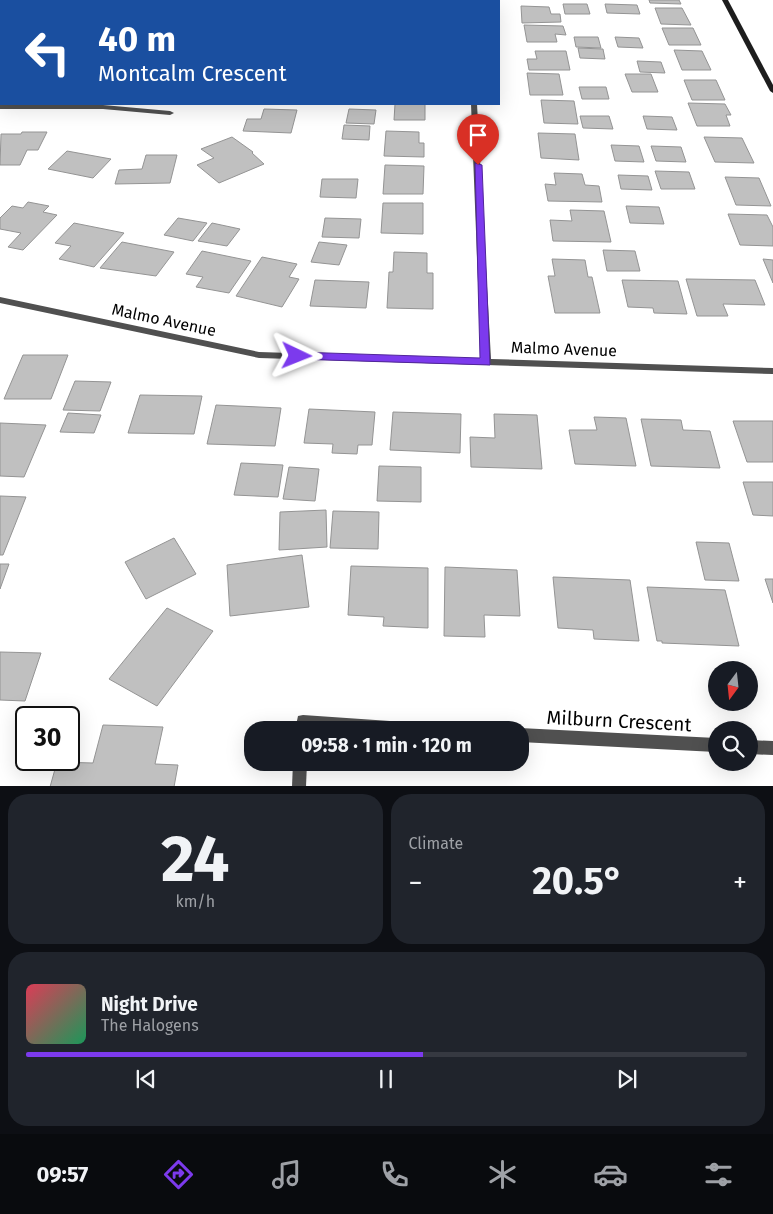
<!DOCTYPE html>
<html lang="en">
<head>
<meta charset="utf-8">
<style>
  body { margin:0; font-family:"Fira Sans",sans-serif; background:#20242c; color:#f1f3f6; height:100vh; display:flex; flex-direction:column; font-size:19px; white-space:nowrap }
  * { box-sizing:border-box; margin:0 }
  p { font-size:16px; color:#9ea1a6 }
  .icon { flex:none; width:28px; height:28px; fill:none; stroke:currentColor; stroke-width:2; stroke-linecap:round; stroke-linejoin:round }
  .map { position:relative; height:786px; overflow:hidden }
  .details { display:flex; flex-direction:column; gap:8px; padding:8px; background:#0d0f14; flex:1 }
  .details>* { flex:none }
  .banner { position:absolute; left:0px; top:0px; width:500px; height:105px; box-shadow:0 5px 20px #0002; background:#1a4fa0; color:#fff; overflow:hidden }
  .needle { width:32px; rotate:195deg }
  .buttons { position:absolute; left:708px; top:661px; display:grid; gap:10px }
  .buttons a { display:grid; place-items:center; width:50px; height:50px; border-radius:50%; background:#171b24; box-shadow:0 5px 20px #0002; font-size:25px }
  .speed { position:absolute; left:15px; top:706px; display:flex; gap:10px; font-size:25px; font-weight:700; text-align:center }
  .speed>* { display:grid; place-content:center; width:65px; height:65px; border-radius:50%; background:#171b24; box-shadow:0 5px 20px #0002; line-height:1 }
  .speed .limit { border:2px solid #111; border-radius:8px; background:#fff; color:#111 }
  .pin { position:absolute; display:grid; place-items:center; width:42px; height:42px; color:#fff; margin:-51px -21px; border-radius:50% 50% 50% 0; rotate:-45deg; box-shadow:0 0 5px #0007 }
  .pin .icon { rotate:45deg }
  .me { position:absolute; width:55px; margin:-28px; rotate:92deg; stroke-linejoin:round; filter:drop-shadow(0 0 4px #0008) }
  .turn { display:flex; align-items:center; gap:18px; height:105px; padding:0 15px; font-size:22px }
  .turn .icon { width:65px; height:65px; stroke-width:2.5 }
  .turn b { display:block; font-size:35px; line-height:42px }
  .big { font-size:38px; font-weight:700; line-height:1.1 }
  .details .card { flex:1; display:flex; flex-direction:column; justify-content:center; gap:8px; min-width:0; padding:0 18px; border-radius:20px; background:#20242c }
  .details .dial { align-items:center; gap:0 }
  .dial b { font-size:65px; line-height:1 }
  .song { display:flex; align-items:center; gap:15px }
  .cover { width:60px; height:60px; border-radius:8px; background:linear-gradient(135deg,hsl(350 70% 55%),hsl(150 70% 35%)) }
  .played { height:5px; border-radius:2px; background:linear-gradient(90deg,#7c3aed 55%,#363941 55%) }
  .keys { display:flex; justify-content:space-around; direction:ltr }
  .heat { display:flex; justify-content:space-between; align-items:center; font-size:28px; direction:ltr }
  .details .tiles { flex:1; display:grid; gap:8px; grid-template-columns:1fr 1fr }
  .card:last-child { grid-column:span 2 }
  .trip { position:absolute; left:244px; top:721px; width:285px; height:50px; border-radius:20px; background:#171b24; box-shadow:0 5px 20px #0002; font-weight:700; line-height:50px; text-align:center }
  .menu { display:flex; height:80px; justify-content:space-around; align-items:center; background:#090b0e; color:#9ea1a6 }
  .menu .icon { width:35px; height:35px }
  .menu .on { color:#7c3aed }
  .menu b { font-size:22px; color:#f1f3f6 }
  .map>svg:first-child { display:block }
</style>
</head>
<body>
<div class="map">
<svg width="773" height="787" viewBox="0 0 773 787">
  <rect width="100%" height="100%" fill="#fff"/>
  <g fill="#c0c0c0" stroke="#949494">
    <polygon points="649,0 679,0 681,4 650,3"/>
    <polygon points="563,4 587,4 590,14 565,14"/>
    <polygon points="605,4 637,5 640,14 607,13"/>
    <polygon points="521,6 549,7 551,14 560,14 561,22 522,23"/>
    <polygon points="655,8 682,8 691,25 661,24"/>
    <polygon points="524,25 563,26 566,35 555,34 557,42 527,42"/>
    <polygon points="662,28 693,28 701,45 669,45"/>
    <polygon points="574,37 598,37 601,48 576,47"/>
    <polygon points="615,37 639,38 643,48 618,47"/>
    <polygon points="578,48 603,49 605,59 580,58"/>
    <polygon points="674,50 702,51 711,70 682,70"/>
    <polygon points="535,51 566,51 570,70 529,70 527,59 537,59"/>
    <polygon points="637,61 661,62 665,73 640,72"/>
    <polygon points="527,73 559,74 563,95 530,95"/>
    <polygon points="625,74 651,74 658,92 632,92"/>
    <polygon points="684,80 716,80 725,100 692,100"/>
    <polygon points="579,87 606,87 609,99 582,99"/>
    <polygon points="541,100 574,101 578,124 544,123"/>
    <polygon points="688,103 725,104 731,115 726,115 730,126 697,126"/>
    <polygon points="395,104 425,104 425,120 394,120"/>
    <polygon points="264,109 297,110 291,133 243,131 247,119 261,119"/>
    <polygon points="349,109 376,110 374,124 346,123"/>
    <polygon points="580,116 609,116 613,129 583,128"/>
    <polygon points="643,116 672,117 677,130 647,129"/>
    <polygon points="344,125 370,126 369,140 342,139"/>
    <polygon points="386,131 419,132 419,143 424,143 424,157 384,156"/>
    <polygon points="22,132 47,132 38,150 27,150 20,165 0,165 1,134 21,134"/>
    <polygon points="538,133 575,134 579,160 541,158"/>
    <polygon points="232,137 253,152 252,153 264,164 219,183 197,165 214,158 201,149"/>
    <polygon points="704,137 742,138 754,163 715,162"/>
    <polygon points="611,145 639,146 644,162 615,161"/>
    <polygon points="651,146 681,147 686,162 656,161"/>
    <polygon points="67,151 111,159 93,178 48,169"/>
    <polygon points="146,155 177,155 170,183 115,184 119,170 142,169"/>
    <polygon points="385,165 424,166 423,194 383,194"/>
    <polygon points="655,171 689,172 695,189 661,189"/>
    <polygon points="554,173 582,174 585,185 599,186 602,202 548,201 545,184 556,185"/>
    <polygon points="618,175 648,176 652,190 621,189"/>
    <polygon points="725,177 759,178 771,206 736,205"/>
    <polygon points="322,179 358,179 356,198 320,197"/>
    <polygon points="28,202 49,206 43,212 57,215 23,250 8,247 21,233 0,229 0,218 12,206 23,208"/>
    <polygon points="383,203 423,203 423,234 381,233"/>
    <polygon points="626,206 659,207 664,224 630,223"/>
    <polygon points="570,210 604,211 611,242 553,241 550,220 572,221"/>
    <polygon points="728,214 767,215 773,227 773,246 740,245"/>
    <polygon points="178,218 207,223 193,241 164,235"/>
    <polygon points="325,218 361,219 359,238 322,237"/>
    <polygon points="74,223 124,233 94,267 59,259 71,246 55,243"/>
    <polygon points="212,223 240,229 227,246 198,241"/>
    <polygon points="122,242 174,252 156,276 100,268"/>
    <polygon points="319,242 347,245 339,265 311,262"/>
    <polygon points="603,250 635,251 640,271 607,271"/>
    <polygon points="202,251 251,261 229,293 196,287 203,277 186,274"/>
    <polygon points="394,252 427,253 427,273 433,273 433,309 387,308 389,272 393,272"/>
    <polygon points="262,257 297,264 289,277 299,279 282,307 236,296"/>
    <polygon points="552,259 585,260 588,277 592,277 600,313 555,313 548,276 555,276"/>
    <polygon points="763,259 773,260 773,283"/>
    <polygon points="686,279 755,280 765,305 723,304 728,316 697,316"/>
    <polygon points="315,280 369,282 366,308 310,306"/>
    <polygon points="622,280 678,281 687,314 654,313 653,308 628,307"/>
    <polygon points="23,355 68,355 51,399 4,399"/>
    <polygon points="75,381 111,382 100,411 63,410"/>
    <polygon points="140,395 202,396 194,434 128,433"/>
    <polygon points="216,405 281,408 275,446 207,444"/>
    <polygon points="309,409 375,412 372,445 358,445 357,454 332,453 333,444 304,443"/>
    <polygon points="393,412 461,414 460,453 390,450"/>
    <polygon points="68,413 101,415 94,433 60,432"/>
    <polygon points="494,414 537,415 542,469 471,467 470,437 495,438"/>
    <polygon points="594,417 626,418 636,466 575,464 569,430 597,430"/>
    <polygon points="641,419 681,420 683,430 710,431 720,468 651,466"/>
    <polygon points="733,421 773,421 773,462 747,462"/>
    <polygon points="0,423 46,425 24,477 0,476"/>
    <polygon points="241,463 283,465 278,497 234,495"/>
    <polygon points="379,466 421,467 421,502 377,501"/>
    <polygon points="289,467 319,469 315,501 283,499"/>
    <polygon points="743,482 773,482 773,516 753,515"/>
    <polygon points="0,496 26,497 3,555 0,555"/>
    <polygon points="326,510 327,547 279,550 280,512"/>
    <polygon points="333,511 379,512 378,549 330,548"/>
    <polygon points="174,538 196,574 146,599 125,562"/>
    <polygon points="696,542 729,543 739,581 705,580"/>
    <polygon points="302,555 309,607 230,616 227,565"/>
    <polygon points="0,564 9,564 0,589"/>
    <polygon points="351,566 428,568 428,628 383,626 384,617 348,615"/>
    <polygon points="445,567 517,570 520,616 484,615 485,637 444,636"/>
    <polygon points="553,577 630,580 639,641 594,639 593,630 558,628"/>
    <polygon points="765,579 773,579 773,603"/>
    <polygon points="647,587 725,590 739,646 662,643 662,641 657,641"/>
    <polygon points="167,608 213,631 157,706 109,679"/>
    <polygon points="0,652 41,653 25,701 0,700"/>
    <polygon points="103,725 163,727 155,764 178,765 174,787 50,787 57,762 93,763"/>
  </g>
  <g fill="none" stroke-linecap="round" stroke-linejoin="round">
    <g fill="#505050" fill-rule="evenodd">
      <polygon points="464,0 470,0 471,1 465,1"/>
      <polygon points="471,104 477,104 491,359 773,368 773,374 259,358 0,303 0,297 259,352 481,359"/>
      <polygon points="0,105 103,105 170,111 174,113 170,115 103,109 0,109"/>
      <polygon points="303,715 419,723 424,725 426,730 336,730 309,728 309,730 295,730 298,716"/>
      <polygon points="520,728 716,738 716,752 520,742 520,730 516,730"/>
      <polygon points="749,740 773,741 773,755 749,754"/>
      <polygon points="293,762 307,762 306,787 292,787"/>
    </g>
    <polygon fill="#1d1d1d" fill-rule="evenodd" points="722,0 728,0 773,85 773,93 770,91"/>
  </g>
  <polygon fill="#7c3aed" stroke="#51269a" points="475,163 482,165 490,365 293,359 291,356 297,352 480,358"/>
  <g text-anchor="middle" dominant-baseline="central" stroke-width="5" stroke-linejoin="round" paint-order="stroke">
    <g font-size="16" fill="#000" stroke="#fff">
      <text transform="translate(164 320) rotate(12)">Malmo Avenue</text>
      <text transform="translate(564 349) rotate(2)">Malmo Avenue</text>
    </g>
    <g font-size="19" fill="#000" stroke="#fff">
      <text transform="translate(619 721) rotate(3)">Milburn Crescent</text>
    </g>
  </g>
</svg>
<div class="buttons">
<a><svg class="needle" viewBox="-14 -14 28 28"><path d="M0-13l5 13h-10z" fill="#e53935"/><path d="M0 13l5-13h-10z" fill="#9ea1a6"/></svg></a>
<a><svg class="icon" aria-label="search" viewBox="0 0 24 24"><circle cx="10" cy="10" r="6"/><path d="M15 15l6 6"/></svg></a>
</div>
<div class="speed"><div class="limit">30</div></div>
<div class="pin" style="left:478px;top:165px;background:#d93025"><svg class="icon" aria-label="arrive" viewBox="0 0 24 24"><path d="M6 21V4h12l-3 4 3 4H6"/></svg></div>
<svg class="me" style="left:297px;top:356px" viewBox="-20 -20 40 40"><path d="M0-17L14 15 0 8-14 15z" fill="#7c3aed" stroke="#fff" stroke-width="4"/></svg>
<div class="trip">09:58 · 1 min · 120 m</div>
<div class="banner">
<div class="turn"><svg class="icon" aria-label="left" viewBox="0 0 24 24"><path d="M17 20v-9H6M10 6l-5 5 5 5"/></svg><div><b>40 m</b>Montcalm Crescent</div></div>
</div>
</div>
<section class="details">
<div class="tiles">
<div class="card dial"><b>24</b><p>km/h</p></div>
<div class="card"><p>Climate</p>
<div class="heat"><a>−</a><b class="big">20.5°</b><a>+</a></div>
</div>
<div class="card">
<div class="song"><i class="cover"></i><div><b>Night Drive</b><p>The Halogens</p></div></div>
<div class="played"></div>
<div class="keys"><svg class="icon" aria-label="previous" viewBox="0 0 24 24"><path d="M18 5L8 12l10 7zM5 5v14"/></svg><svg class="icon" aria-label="pause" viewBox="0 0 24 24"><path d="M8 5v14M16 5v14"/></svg><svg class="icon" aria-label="next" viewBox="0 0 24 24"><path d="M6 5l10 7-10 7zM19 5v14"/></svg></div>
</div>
</div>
</section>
<nav class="menu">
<b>09:57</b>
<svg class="icon on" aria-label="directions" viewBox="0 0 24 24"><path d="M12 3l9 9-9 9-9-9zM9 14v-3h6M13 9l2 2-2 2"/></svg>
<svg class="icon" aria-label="music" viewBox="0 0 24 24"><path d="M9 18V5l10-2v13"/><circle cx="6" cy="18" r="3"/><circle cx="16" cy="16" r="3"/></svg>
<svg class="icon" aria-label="phone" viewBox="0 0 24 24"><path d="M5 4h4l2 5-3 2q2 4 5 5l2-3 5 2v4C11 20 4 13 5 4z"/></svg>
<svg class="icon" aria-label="climate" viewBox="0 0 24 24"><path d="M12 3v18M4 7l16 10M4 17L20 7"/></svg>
<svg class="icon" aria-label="car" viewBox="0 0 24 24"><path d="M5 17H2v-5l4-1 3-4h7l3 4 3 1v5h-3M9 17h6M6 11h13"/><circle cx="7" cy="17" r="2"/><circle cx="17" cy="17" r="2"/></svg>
<svg class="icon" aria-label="filters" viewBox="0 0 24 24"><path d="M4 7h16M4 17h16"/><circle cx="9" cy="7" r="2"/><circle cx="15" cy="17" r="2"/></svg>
</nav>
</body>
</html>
